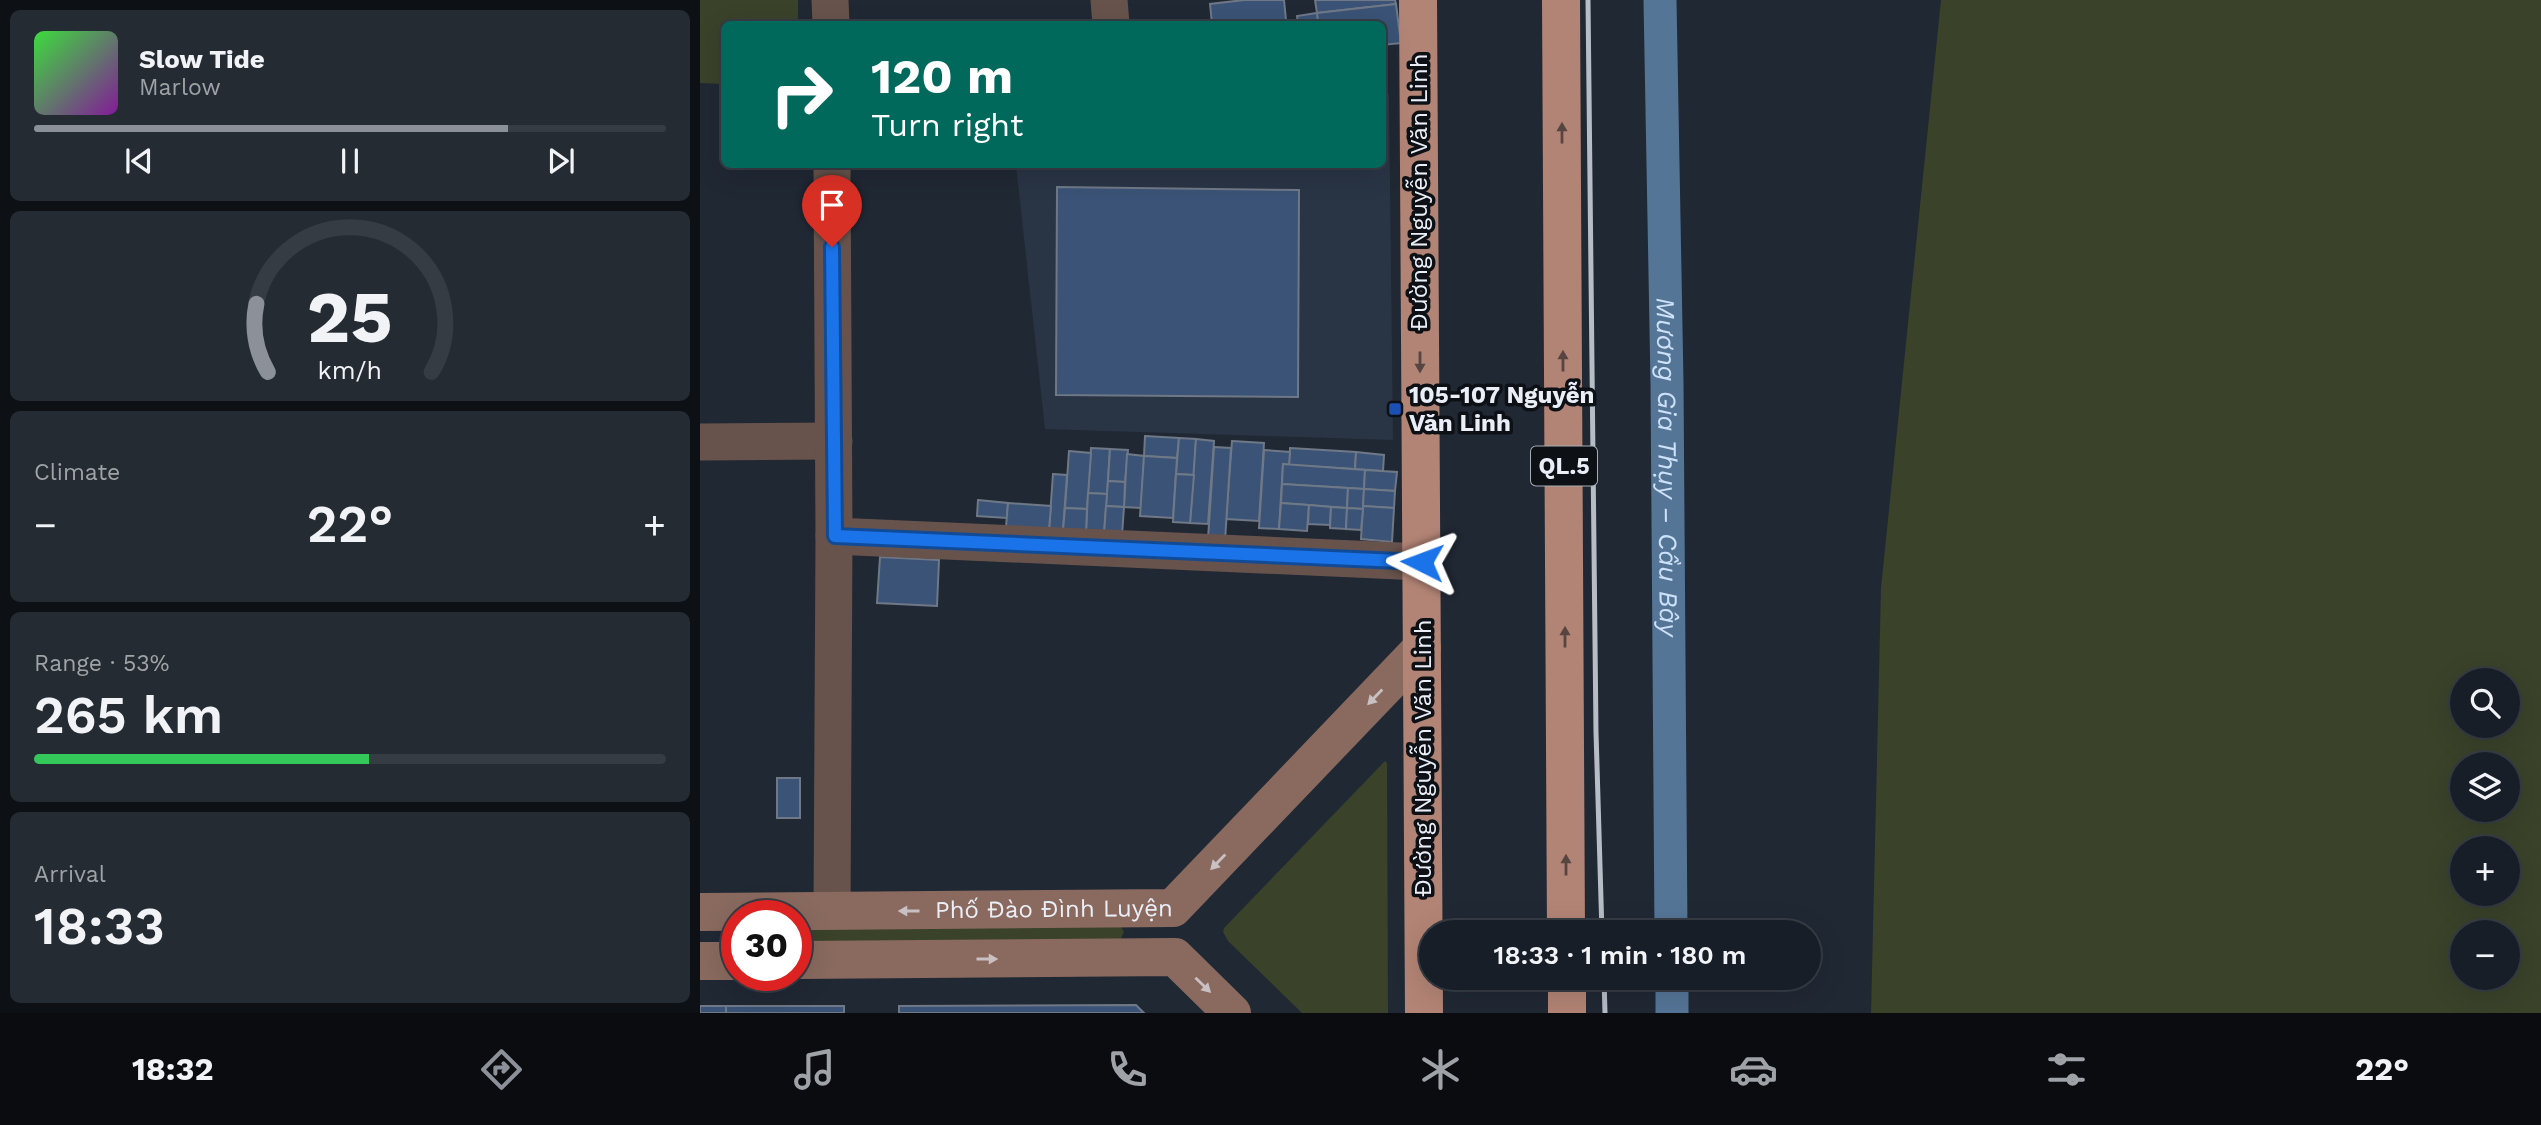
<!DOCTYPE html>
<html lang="en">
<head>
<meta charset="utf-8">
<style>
  body { margin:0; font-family:"Work Sans",sans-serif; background:#252b33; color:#f1f3f6; height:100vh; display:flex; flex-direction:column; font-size:26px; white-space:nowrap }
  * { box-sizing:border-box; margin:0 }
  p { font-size:23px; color:#9fa2a7 }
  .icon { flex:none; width:38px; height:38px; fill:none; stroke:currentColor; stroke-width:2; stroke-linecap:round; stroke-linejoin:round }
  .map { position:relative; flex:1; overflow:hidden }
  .sheet { display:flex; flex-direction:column; gap:10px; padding:10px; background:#0d1015; width:700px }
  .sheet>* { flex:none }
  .top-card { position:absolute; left:21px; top:21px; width:665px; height:147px; border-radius:10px; box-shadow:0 7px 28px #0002,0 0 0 2px #363c44; background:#00695c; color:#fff; overflow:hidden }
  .controls { position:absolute; left:1750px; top:668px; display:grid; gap:14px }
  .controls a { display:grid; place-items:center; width:70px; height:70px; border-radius:50%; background:#181e27; box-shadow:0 7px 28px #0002,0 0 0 2px #363c44; font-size:35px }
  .speed { position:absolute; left:21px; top:900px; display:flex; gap:14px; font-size:35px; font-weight:700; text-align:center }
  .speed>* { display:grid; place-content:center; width:91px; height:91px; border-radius:50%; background:#181e27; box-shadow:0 7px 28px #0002,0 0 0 2px #363c44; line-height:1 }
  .speed .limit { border:10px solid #d22; background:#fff; color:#111 }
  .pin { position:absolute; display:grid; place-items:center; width:60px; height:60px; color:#fff; margin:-72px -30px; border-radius:50% 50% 50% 0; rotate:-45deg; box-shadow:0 0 7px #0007 }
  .pin .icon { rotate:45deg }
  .me { position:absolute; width:77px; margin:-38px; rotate:273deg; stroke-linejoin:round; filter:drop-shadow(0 0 5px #0008) }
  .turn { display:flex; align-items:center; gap:24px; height:147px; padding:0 35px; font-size:32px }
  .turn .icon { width:91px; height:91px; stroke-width:2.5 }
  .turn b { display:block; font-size:49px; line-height:60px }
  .big { font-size:52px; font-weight:600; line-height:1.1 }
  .sheet .card { flex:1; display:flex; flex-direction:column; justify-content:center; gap:10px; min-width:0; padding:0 24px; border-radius:10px; background:#252b33 }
  .sheet .dial { align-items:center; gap:0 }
  .dial svg { height:182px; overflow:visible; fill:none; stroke:#363c44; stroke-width:7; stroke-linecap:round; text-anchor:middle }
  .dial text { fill:#f1f3f6; stroke:none }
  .song { display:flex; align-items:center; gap:21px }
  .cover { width:84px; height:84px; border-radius:10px; background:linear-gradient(135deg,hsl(120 70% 55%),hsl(290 70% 35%)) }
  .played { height:7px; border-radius:4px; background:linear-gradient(90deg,#8c9099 75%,#363c44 75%) }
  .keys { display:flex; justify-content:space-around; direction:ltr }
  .heat { display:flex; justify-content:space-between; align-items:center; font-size:38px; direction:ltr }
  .charge { height:10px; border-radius:5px; background:linear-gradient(90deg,#34c759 53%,#363c44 0) }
  .trip { position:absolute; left:719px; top:920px; width:402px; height:70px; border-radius:35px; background:#181e27; box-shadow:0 7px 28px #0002,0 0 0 2px #363c44; font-weight:600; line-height:70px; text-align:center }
  .dock { display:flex; height:112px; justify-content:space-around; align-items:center; background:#0a0c10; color:#9fa2a7 }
  .dock .icon { width:49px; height:49px }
  .dock .selected { color:#8c9099 }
  .dock b { font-size:32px; color:#f1f3f6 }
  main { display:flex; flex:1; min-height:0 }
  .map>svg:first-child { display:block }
</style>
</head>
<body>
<main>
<section class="sheet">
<div class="card">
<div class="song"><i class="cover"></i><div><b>Slow Tide</b><p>Marlow</p></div></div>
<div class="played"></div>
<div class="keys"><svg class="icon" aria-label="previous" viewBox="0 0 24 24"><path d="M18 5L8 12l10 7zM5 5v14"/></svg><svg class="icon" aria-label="pause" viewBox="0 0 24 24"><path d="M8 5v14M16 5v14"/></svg><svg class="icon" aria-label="next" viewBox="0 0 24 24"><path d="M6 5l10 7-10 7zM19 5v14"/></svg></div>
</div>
<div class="card dial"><svg viewBox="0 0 100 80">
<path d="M14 69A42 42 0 1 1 86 69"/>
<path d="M14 69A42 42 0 0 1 9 39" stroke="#8c9099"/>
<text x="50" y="56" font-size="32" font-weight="700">25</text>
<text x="50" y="72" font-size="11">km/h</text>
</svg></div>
<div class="card"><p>Climate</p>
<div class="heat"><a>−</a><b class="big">22°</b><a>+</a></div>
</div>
<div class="card"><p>Range · 53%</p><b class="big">265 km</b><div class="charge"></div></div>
<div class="card"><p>Arrival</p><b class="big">18:33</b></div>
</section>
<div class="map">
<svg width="1841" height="1013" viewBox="0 0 1841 1013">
  <rect width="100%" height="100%" fill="#202834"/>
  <polygon fill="#293445" points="689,94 693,440 345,429 316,165 682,164 683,95"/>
  <g fill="#3a422a" fill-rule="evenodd">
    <polygon points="0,0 98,0 98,24 24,24 24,84 0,83"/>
    <path d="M1241 0H1841V1013H1171L1181 588ZM1762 681H1808V726H1762ZM1762 765H1808V810H1762ZM1762 849H1808V894H1762ZM1762 933H1808V978H1762Z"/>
    <polygon points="685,761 687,763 688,1013 602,1013 528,941 523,932 524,928"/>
    <polygon points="420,925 424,932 420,940 96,947 96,926"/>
  </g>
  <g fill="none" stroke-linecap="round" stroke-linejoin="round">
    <g stroke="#557597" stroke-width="33">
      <path id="s1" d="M960 0 967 383 971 933"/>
      <polyline points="972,978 972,1013"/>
    </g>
  </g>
  <g fill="#3a5376" stroke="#6f7886" stroke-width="2">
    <polygon points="544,0 584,0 586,20 547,24 512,24 510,4"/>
    <polygon points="615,0 695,0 696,4 617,13"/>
    <polygon points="696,4 701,43 682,45 682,24 618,24 617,13"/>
    <polygon points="617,13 618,24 598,24 597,16"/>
    <polygon points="357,187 599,190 598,397 356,395"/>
    <polygon points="445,436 479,438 477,458 444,456"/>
    <polygon points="479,438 496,439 494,475 476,474"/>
    <polygon points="496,439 514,441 508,524 490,523"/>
    <polygon points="532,441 564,443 559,521 526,519"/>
    <polygon points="514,447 531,448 525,541 508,539"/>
    <polygon points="391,448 410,449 407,494 388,493"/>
    <polygon points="590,448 656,452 655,469 589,465"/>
    <polygon points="410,449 428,450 425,482 408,481"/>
    <polygon points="564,450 590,452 589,465 583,464 579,529 559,528"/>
    <polygon points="369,451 391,453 387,509 365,508"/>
    <polygon points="656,452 684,455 683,471 655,469"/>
    <polygon points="427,454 444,456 441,508 424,507"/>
    <polygon points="444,456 477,458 473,518 440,516"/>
    <polygon points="583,464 665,470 664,489 582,484"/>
    <polygon points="665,470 697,472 695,491 664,489"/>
    <polygon points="353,474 367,475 363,530 349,530"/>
    <polygon points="476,474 494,475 490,523 473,522"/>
    <polygon points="408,481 425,482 424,507 406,506"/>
    <polygon points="582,484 648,488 647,508 581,503"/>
    <polygon points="648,488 664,489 663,509 647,508"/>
    <polygon points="664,489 695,491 694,508 663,506"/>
    <polygon points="388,493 407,494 404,534 386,532"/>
    <polygon points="278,500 308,503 307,518 277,516"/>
    <polygon points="308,503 351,506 349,530 306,527"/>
    <polygon points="581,503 609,505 607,531 579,529"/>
    <polygon points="609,505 631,507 630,525 608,524"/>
    <polygon points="406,506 424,507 422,535 404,534"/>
    <polygon points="663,506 694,508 692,542 661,539"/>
    <polygon points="631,507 647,508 646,529 630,528"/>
    <polygon points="365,508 387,509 386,532 363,530"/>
    <polygon points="647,508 663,509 661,530 646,529"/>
    <polygon points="180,557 239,560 237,606 177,603"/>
    <rect x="77" y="778" width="23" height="40"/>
    <polygon points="436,1005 444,1013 199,1013 199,1006"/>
    <rect x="0" y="1006" width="26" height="7"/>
    <rect x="26" y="1006" width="118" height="7"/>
  </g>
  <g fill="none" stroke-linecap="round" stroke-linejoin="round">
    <g stroke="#67534c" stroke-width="37">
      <polyline points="130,0 131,24"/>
      <polyline points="409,0 411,24"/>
      <polyline points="0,442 134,441"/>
      <polyline points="134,536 722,562"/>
      <polyline points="132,911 134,536 132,164"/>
    </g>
    <g stroke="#8a6a5f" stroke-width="38">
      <path id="s2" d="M0 912 473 908 722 648"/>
      <polyline points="96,960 475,957 532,1013"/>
      <polyline points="0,961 37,961"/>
    </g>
    <g stroke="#b28475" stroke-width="38">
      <polyline points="718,0 724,1013"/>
      <polyline points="861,0 866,933"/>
      <polyline points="867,978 867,1013"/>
    </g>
    <g stroke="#b7bdc6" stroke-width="5">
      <polyline points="888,0 896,732 902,933"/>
      <polyline points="904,978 905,1013"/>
    </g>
  </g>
  <defs><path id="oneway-solid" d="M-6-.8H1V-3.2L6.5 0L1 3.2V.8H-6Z" transform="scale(1.75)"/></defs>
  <g fill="#574541">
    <use href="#oneway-solid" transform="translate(862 133) rotate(-90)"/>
    <use href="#oneway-solid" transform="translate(863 361) rotate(-90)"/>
    <use href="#oneway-solid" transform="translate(720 362) rotate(90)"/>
    <use href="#oneway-solid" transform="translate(865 637) rotate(-90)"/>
    <use href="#oneway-solid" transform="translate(866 865) rotate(-90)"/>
  </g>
  <g fill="#c8c0c2">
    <use href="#oneway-solid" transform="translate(675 697) rotate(134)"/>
    <use href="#oneway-solid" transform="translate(518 862) rotate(134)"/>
    <use href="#oneway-solid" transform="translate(209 911) rotate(180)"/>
    <use href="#oneway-solid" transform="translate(287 959)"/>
    <use href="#oneway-solid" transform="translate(503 985) rotate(44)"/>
  </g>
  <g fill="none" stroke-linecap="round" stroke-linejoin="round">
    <g stroke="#114b97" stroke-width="18">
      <polyline id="route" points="132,247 135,536 722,562"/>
    </g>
    <use href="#route" stroke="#1a73e8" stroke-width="12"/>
  </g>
  <rect fill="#1a4fb4" stroke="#0d1116" stroke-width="2.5" x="688" y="402" width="14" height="14" rx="3.5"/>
  <g text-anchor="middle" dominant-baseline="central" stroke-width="7" stroke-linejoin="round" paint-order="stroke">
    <rect fill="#0d1116" stroke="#a8acb4" stroke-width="2" x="831" y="446.5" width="66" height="39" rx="5"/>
    <g font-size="23" font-weight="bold" fill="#eaeff7">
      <text x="864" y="466">QL.5</text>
    </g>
    <g font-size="24" fill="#eaeff7" stroke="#0d1116">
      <text transform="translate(719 192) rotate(-90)">Đường Nguyễn Văn Linh</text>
      <text transform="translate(723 758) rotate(-90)">Đường Nguyễn Văn Linh</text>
      <text stroke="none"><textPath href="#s2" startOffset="354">Phố Đào Đình Luyện</textPath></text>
    </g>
    <g font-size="24" font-weight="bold" fill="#eaeff7" stroke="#0d1116" text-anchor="start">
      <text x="709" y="395">105-107 Nguyễn<tspan x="709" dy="28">Văn Linh</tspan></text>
    </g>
    <g font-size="26" font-style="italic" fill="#cde1f8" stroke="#0d1116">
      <text stroke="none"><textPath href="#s1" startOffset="467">Mương Gia Thụy – Cầu Bây</textPath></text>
    </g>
  </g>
</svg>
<div class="controls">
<a><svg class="icon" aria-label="search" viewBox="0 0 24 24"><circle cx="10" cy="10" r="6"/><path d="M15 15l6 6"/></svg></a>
<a><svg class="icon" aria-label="layers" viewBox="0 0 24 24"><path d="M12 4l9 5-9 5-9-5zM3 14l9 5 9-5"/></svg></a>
<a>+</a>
<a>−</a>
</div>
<div class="speed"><div class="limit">30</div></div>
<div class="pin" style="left:132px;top:247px;background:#d93025"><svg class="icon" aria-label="arrive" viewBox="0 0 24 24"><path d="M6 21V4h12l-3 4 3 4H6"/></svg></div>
<svg class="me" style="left:722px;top:562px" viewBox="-20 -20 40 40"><path d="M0-17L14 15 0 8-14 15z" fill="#1a73e8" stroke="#fff" stroke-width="4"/></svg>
<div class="trip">18:33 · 1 min · 180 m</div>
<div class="top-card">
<div class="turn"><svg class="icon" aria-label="right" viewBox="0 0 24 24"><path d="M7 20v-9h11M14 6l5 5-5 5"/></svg><div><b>120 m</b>Turn right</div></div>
</div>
</div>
</main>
<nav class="dock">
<b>18:32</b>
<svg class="icon selected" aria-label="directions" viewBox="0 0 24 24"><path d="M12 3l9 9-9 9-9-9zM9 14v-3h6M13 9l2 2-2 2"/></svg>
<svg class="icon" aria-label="music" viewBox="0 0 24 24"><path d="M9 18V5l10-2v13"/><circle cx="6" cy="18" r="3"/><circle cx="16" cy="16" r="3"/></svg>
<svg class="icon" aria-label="phone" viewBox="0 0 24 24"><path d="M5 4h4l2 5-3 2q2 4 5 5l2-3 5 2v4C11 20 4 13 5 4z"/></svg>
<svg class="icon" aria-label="climate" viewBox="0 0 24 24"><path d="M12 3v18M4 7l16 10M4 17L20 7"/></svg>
<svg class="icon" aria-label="car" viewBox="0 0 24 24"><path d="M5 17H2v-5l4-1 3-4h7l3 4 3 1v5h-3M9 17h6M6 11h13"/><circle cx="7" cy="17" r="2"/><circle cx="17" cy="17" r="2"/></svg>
<svg class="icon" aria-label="filters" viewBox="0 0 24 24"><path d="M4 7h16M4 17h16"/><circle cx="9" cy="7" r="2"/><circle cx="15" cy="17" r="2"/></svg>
<b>22°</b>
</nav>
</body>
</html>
